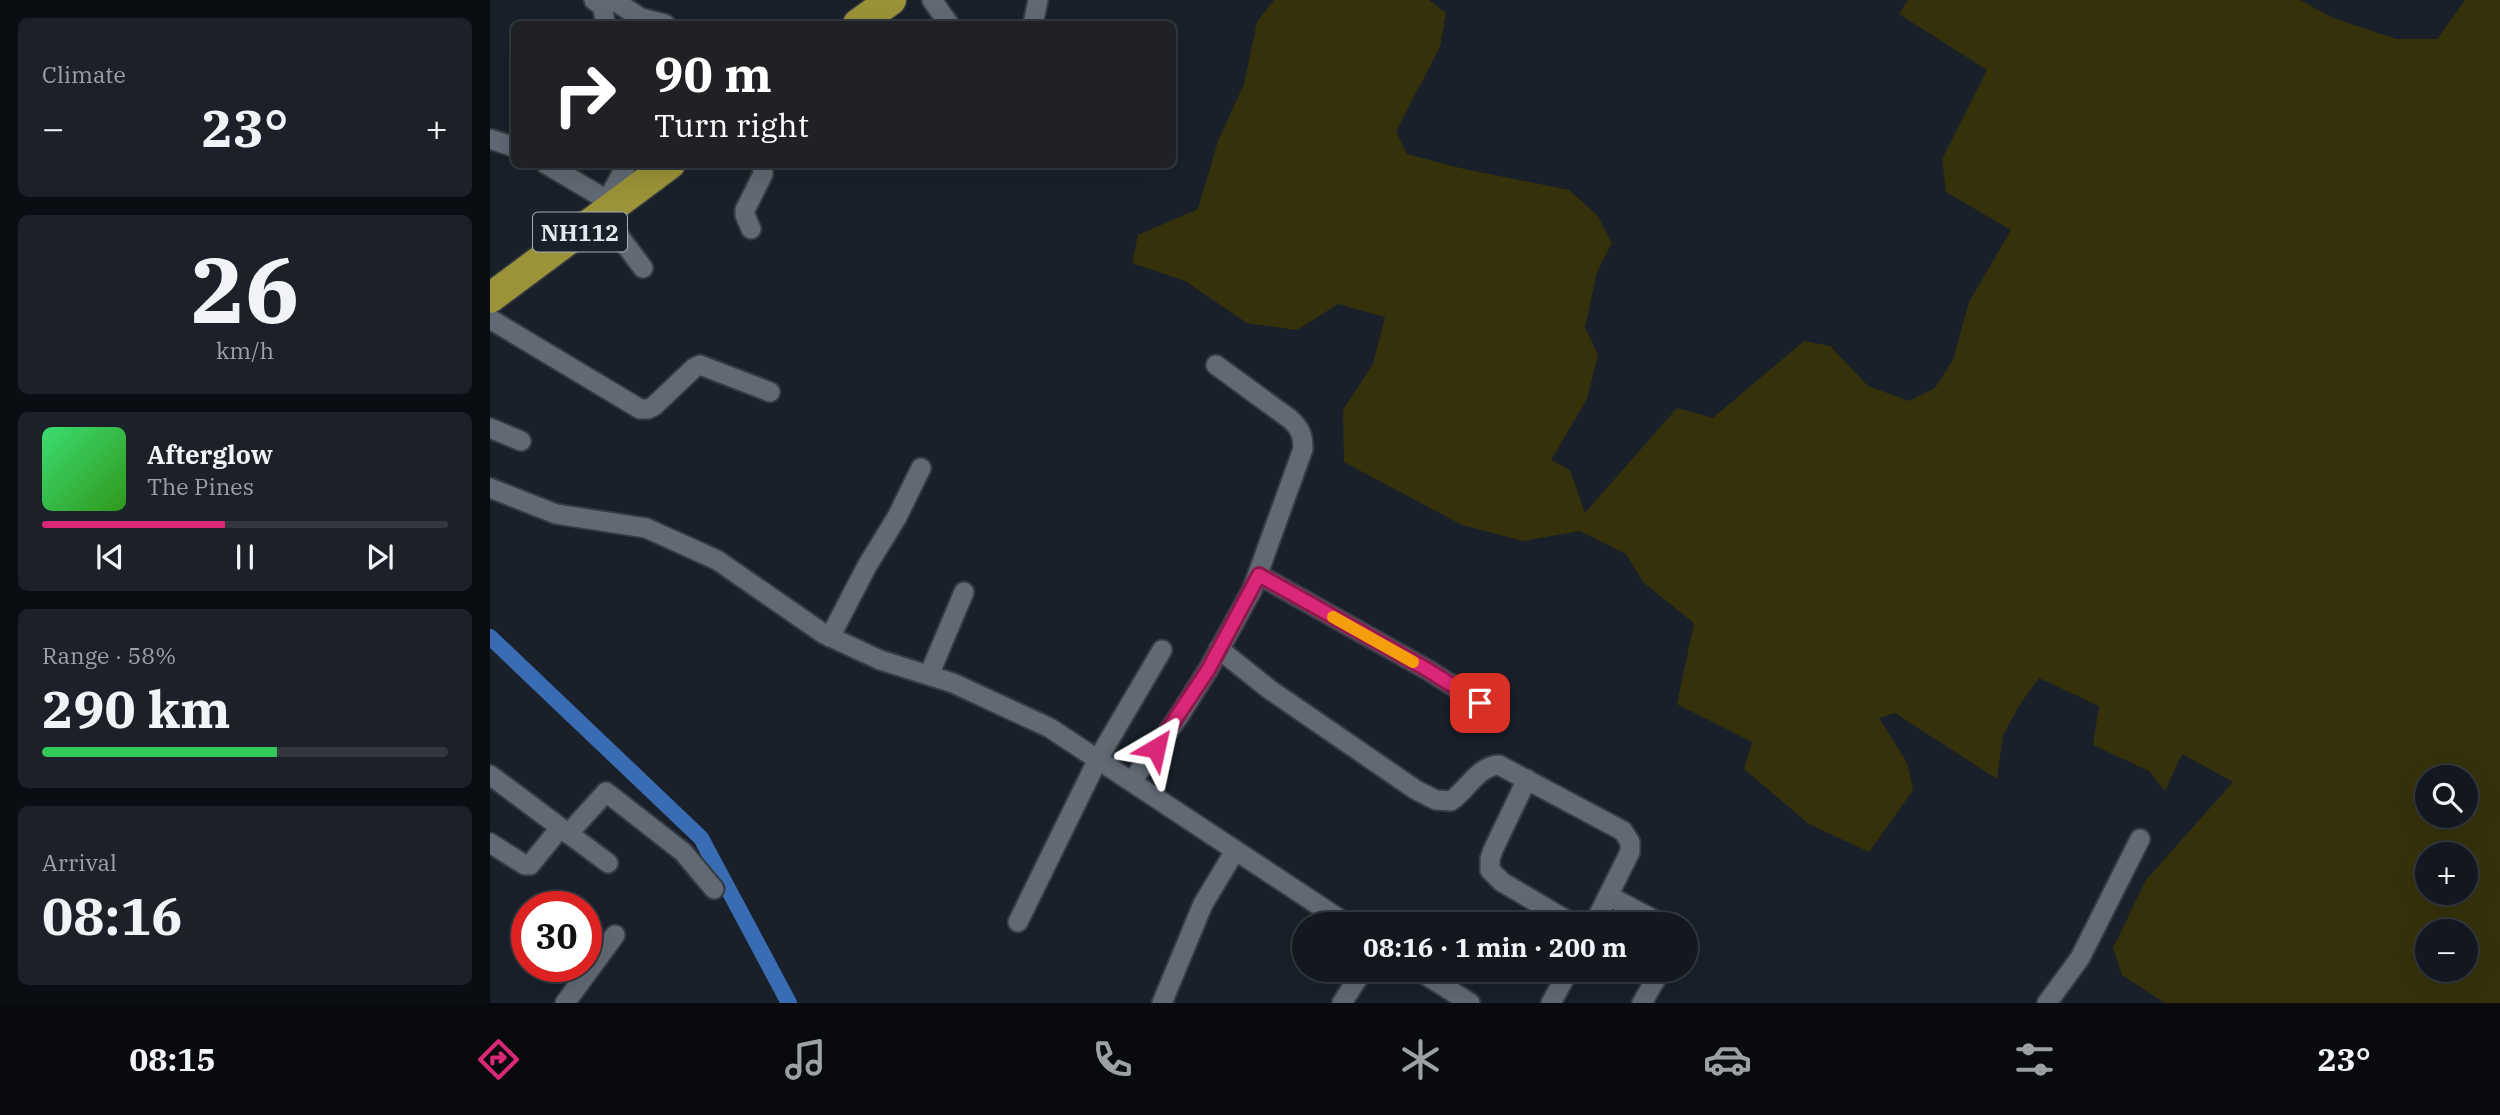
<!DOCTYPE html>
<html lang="en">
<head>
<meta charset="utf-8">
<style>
  body { margin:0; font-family:"IBM Plex Serif",serif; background:#1c2129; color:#f1f3f6; height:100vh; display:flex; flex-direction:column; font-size:26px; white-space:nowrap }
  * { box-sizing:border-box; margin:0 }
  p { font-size:23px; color:#9da0a5 }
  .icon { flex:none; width:38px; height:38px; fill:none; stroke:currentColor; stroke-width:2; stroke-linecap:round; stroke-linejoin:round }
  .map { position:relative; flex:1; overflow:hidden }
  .side { display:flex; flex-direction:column; gap:18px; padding:18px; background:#0a0d12; width:490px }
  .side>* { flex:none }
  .banner { position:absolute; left:21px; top:21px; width:665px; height:147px; border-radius:10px; box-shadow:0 7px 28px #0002,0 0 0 2px #32373e; background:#202124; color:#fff; overflow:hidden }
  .controls { position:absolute; left:1925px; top:765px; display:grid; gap:14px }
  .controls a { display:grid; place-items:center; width:63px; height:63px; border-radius:50%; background:#131820; box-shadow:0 7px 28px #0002,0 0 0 2px #32373e; font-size:35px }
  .speed { position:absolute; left:21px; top:891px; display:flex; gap:14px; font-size:35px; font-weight:700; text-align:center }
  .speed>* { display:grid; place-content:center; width:91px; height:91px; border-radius:50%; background:#131820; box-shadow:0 7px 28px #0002,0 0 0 2px #32373e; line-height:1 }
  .speed .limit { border:10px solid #d22; background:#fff; color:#111 }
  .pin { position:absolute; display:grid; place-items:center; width:60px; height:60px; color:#fff; margin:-30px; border-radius:14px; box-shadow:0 4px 10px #0006 }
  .me { position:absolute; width:77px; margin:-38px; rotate:36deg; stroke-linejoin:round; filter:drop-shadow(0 0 5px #0008) }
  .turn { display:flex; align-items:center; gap:24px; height:147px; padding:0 28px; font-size:32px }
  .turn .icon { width:91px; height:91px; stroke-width:2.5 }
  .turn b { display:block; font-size:49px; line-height:60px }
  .big { font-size:52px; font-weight:800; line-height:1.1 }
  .side .card { flex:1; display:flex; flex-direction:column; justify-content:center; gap:10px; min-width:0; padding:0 24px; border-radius:10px; background:#1c2129 }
  .side .dial { align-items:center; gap:0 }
  .dial b { font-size:91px; line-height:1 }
  .song { display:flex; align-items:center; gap:21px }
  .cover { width:84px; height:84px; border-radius:10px; background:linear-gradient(135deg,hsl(140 70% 55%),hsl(110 70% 35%)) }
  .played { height:7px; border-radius:4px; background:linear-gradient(90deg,#db2777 45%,#32373e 45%) }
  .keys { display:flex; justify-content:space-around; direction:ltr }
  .heat { display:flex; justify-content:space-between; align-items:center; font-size:38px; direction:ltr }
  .charge { height:10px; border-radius:5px; background:linear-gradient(90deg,#34c759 58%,#32373e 0) }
  .trip { position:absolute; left:802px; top:912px; width:406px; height:70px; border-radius:35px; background:#131820; box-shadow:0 7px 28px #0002,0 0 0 2px #32373e; font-weight:800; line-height:70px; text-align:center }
  .tab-bar { display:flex; height:112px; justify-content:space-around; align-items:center; background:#080a0d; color:#9da0a5 }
  .tab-bar .icon { width:49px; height:49px }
  .tab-bar .selected { color:#db2777 }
  .tab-bar b { font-size:32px; color:#f1f3f6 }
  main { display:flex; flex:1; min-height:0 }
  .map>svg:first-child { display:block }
</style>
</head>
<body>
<main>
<section class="side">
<div class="card"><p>Climate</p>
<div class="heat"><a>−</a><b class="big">23°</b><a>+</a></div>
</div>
<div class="card dial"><b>26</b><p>km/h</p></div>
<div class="card">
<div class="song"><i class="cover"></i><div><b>Afterglow</b><p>The Pines</p></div></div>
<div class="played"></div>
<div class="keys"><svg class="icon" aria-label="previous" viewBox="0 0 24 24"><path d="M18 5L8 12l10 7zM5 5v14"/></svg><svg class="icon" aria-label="pause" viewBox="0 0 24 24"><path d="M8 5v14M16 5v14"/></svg><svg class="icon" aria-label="next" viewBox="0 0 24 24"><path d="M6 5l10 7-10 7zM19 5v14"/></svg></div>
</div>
<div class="card"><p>Range · 58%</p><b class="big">290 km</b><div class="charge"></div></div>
<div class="card"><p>Arrival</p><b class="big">08:16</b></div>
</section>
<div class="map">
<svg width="2010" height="1003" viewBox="0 0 2010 1003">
  <rect width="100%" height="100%" fill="#19202a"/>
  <path fill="#35320b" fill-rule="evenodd" d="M784 0H939L956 13 950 47 906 131 917 154 974 169 1079 190 1107 215 1122 243 1107 272 1095 327 1108 355 1097 399 1061 460 1080 470 1095 513 1187 408 1223 418 1314 341 1340 346 1378 386 1419 401 1445 388 1463 360 1479 302 1521 230 1456 192 1452 159 1497 70 1409 14 1418 0H1810L1843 18 1906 39H1947L1975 0H2010V1003H1675L1632 975 1623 948 1656 880 1743 782 1692 754 1675 791 1659 771 1603 745 1609 706 1549 678 1532 701 1513 735 1507 779 1405 713 1389 718 1417 763 1423 790 1379 852 1319 824 1254 769 1262 742 1187 704 1204 623 1154 583 1136 554 1090 531 1033 541 972 525 854 462 853 410 883 364 895 317 848 304 807 330 757 323 695 281 642 263 648 235 708 209 728 141 754 84 767 22ZM1937 777H1976V816H1937ZM1937 854H1976V892H1937ZM1937 931H1976V970H1937Z"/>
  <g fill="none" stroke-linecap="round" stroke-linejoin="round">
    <polyline stroke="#396cb2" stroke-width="16" points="0,637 211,838 299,1003"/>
    <g stroke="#363b43" stroke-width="23">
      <g id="minor">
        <polyline points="104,0 113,7 115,24"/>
        <polyline points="123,0 151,18 175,24"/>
        <polyline points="442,0 459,24"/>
        <polyline points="543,24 548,0"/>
        <polyline points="0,139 24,147"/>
        <polyline points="56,164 117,200"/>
        <polyline points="113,208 137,164"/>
        <polyline points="113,215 153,268"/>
        <polyline points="261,229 255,215 255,210 273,174 272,164"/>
        <polyline points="0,319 150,409 158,409 164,406 204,368 210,365 280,392"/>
        <polyline points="0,428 31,441"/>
        <polyline points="0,488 66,514 156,528 227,560 334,634 390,660 463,683 560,728 857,924"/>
        <polyline points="769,575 938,670 990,703"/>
        <polyline points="340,637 377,566 407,517 431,468"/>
        <path d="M729 649 779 689 926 790 946 800 961 801C977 790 988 766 1009 765L1133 831 1140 842V852L1104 924"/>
        <polyline points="439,675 474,592"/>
        <polyline points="0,775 118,863"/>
        <polyline points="1037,779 1003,850 1000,859 1000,870 1012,882 1083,924"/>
        <path d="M642 781 687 719 718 670 762 590 813 449C813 435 810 428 800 419L726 365"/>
        <polyline points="78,834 116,792 193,852 224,889"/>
        <polyline points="0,843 35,865 40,865 70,828"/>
        <polyline points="1119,896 1172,924"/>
        <polyline points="528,922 608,759 672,650"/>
        <polyline points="928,970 980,1003"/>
        <polyline points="75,1003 125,935"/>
        <polyline points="672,1003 713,904 745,851"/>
        <polyline points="852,1003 873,970"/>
        <polyline points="1061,1003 1079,970"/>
        <polyline points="1152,1003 1171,970"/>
        <polyline points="1557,1003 1590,958 1650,839"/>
      </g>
    </g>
    <g stroke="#363b43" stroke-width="33">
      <g id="highway">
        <polyline points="368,24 401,0"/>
        <polyline points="0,298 180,164"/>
      </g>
    </g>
    <use href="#minor" stroke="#616974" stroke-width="19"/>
    <use href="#highway" stroke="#9b9338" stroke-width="30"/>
  </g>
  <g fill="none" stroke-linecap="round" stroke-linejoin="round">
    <g stroke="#8e194d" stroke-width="18">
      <polyline id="route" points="666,748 718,670 769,575 938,670 990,703"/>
    </g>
    <use href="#route" stroke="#db2777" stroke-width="12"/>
    <polyline stroke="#f59e0b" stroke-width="12" points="843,617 923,662"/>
  </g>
  <g text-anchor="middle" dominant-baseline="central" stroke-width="7" stroke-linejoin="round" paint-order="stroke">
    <rect fill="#19202a" stroke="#a7adb5" stroke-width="2" x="43" y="212.5" width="94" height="39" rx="5"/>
    <g font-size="23" font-weight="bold" fill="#e4e9f0">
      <text x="90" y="232">NH112</text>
    </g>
  </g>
</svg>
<div class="controls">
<a><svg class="icon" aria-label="search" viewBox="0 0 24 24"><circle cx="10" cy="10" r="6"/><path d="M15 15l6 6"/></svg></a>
<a>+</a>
<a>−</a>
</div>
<div class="speed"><div class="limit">30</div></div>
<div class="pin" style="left:990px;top:703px;background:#d93025"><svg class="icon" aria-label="arrive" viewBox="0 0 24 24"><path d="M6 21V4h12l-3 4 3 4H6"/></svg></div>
<svg class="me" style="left:666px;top:748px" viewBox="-20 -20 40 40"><path d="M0-17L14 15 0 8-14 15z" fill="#db2777" stroke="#fff" stroke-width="4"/></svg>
<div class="trip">08:16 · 1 min · 200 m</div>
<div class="banner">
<div class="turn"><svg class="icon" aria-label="right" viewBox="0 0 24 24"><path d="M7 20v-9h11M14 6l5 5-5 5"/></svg><div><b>90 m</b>Turn right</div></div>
</div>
</div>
</main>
<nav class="tab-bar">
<b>08:15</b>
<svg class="icon selected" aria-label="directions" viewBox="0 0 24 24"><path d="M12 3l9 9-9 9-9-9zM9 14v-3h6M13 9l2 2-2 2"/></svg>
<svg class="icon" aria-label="music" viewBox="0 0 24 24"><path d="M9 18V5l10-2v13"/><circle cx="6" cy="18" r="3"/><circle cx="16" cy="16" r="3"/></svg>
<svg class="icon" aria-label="phone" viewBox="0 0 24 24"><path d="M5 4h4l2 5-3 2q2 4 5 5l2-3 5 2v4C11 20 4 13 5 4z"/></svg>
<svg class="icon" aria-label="climate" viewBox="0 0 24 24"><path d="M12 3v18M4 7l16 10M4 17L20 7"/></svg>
<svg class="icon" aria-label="car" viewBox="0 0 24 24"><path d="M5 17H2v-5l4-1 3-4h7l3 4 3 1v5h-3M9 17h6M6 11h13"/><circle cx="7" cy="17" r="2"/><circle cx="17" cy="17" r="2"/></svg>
<svg class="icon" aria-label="filters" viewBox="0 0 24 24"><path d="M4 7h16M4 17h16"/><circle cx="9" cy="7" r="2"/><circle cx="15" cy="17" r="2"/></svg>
<b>23°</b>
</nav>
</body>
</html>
